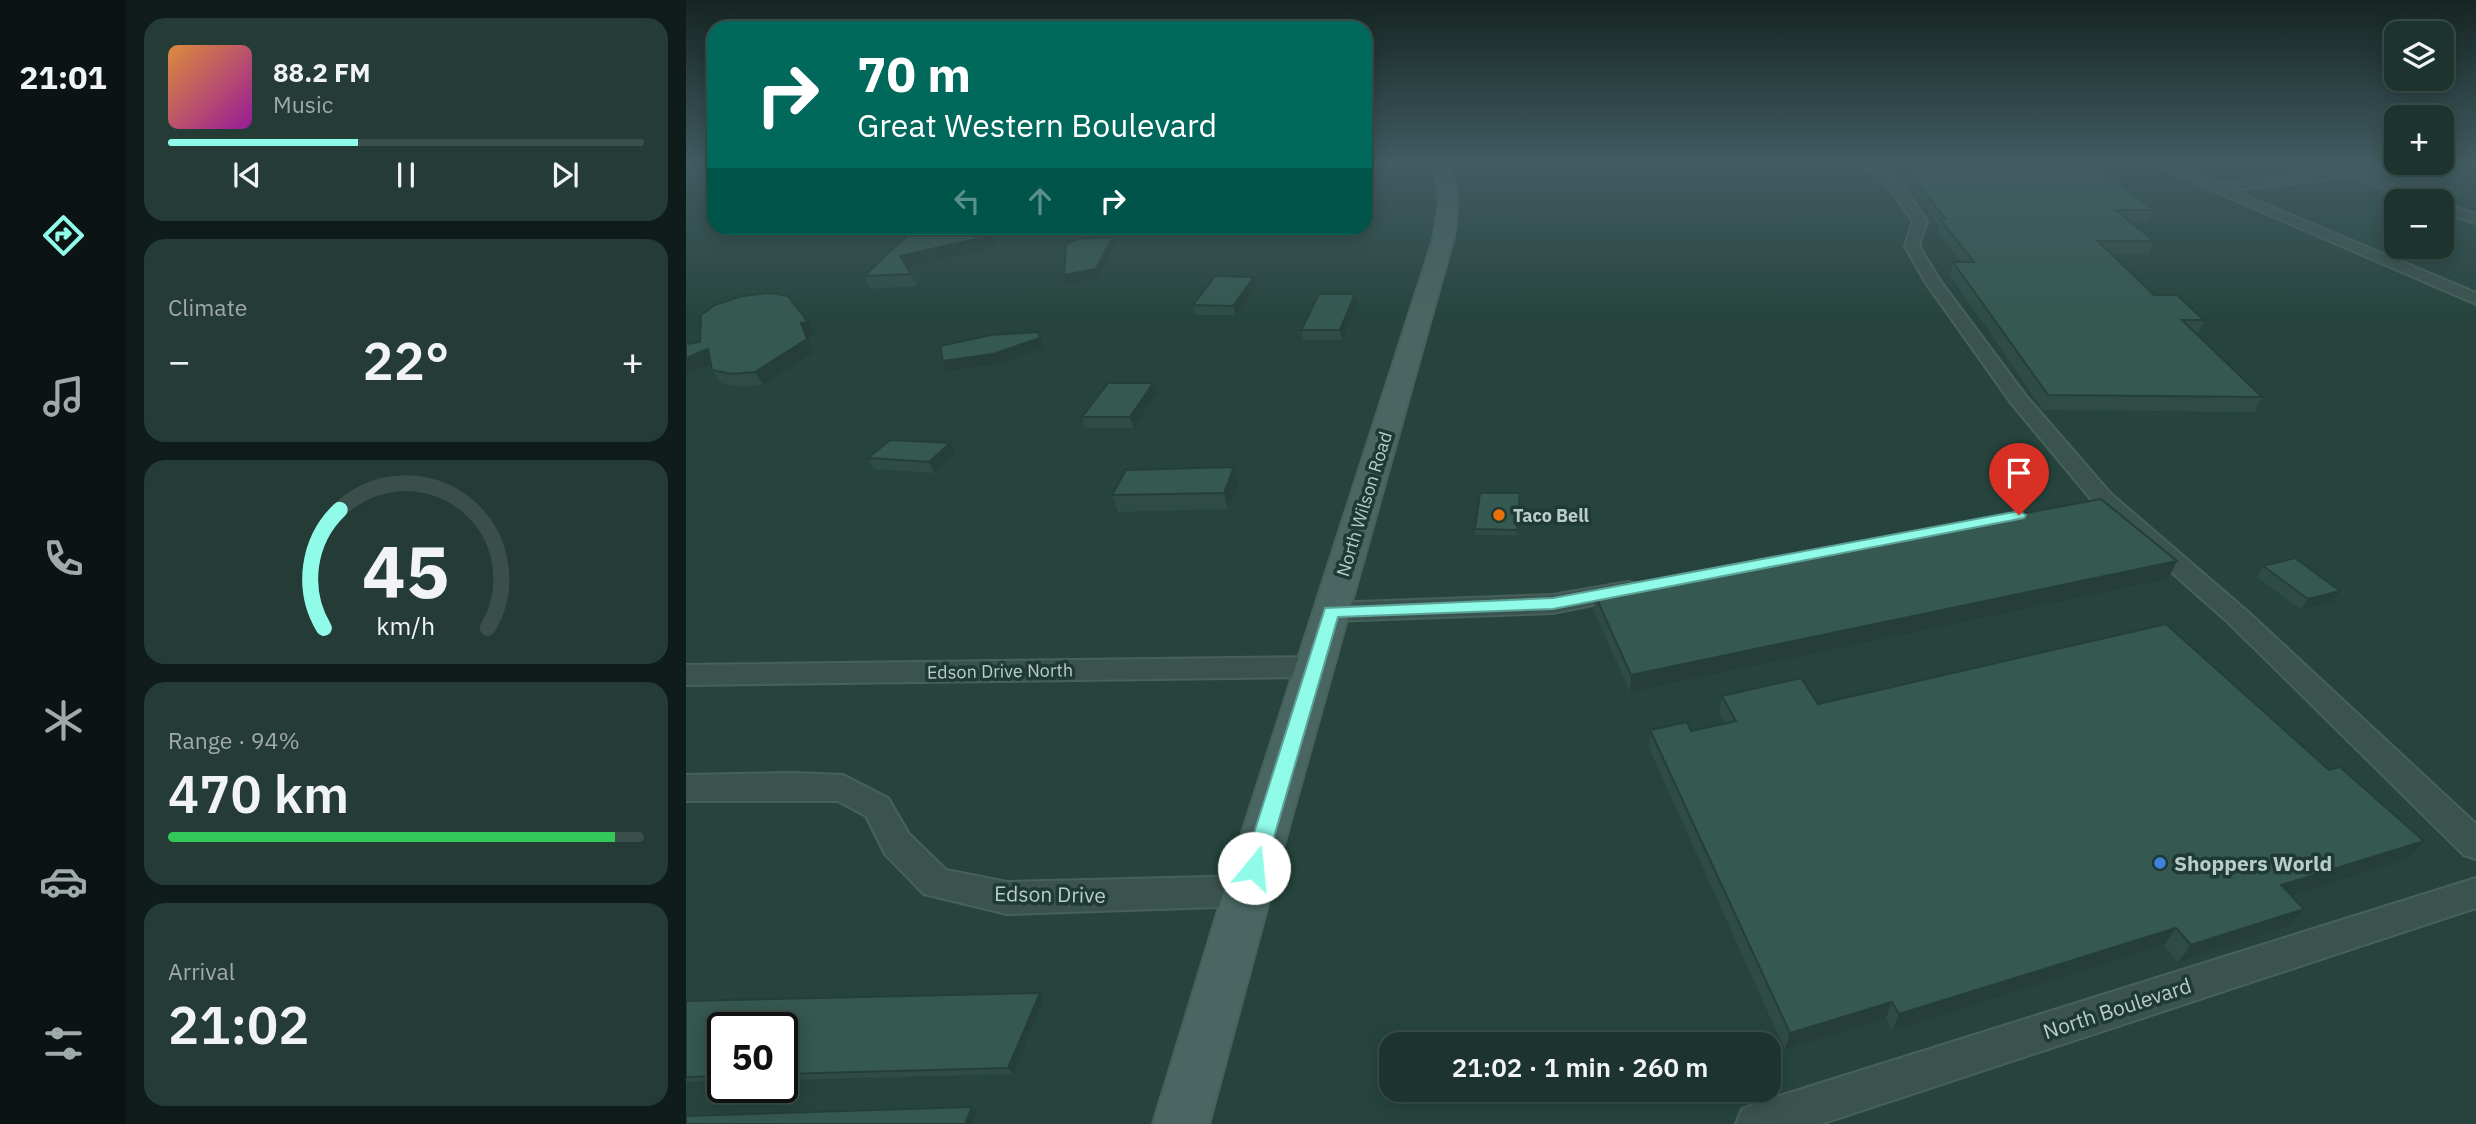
<!DOCTYPE html>
<html lang="en">
<head>
<meta charset="utf-8">
<style>
  body { margin:0; font-family:"IBM Plex Sans",sans-serif; background:#253b36; color:#f1f3f6; height:100vh; display:flex; flex-direction:column; font-size:26px; white-space:nowrap }
  * { box-sizing:border-box; margin:0 }
  p { font-size:23px; color:#a0aaaa }
  .icon { flex:none; width:38px; height:38px; fill:none; stroke:currentColor; stroke-width:2; stroke-linecap:round; stroke-linejoin:round }
  .map { position:relative; flex:1; overflow:hidden }
  .sheet { display:flex; flex-direction:column; gap:18px; padding:18px; background:#0f1c19; width:560px }
  .sheet>* { flex:none }
  .top-card { position:absolute; left:21px; top:21px; width:665px; height:214px; border-radius:21px; box-shadow:0 4px 18px #0003,0 0 0 2px #3a4e4a; background:#00695c; color:#fff; overflow:hidden }
  .buttons { position:absolute; left:1698px; top:21px; display:grid; gap:14px }
  .buttons a { display:grid; place-items:center; width:70px; height:70px; border-radius:14px; background:#1c332e; box-shadow:0 4px 18px #0003,0 0 0 2px #3a4e4a; font-size:35px }
  .speed { position:absolute; left:21px; top:1012px; display:flex; gap:14px; font-size:35px; font-weight:700; text-align:center }
  .speed>* { display:grid; place-content:center; width:91px; height:91px; border-radius:50%; background:#1c332e; box-shadow:0 4px 18px #0003,0 0 0 2px #3a4e4a; line-height:1 }
  .speed .limit { border:4px solid #111; border-radius:10px; background:#fff; color:#111 }
  .pin { position:absolute; display:grid; place-items:center; width:60px; height:60px; color:#fff; margin:-72px -30px; border-radius:50% 50% 50% 0; rotate:-45deg; box-shadow:0 0 7px #0007 }
  .pin .icon { rotate:45deg }
  .me { position:absolute; width:77px; margin:-38px; rotate:17deg; stroke-linejoin:round; filter:drop-shadow(0 0 5px #0008) }
  .turn { display:flex; align-items:center; gap:24px; height:147px; padding:0 35px; font-size:32px }
  .turn .icon { width:91px; height:91px; stroke-width:2.5 }
  .turn b { display:block; font-size:49px; line-height:60px }
  .lanes { display:flex; align-items:center; height:66px; padding:0 35px; background:#0003; justify-content:center; gap:35px; direction:ltr }
  .lanes .off { opacity:.35 }
  .big { font-size:52px; font-weight:600; line-height:1.1 }
  .sheet .card { flex:1; display:flex; flex-direction:column; justify-content:center; gap:10px; min-width:0; padding:0 24px; border-radius:21px; background:#253b36 }
  .sheet .dial { align-items:center; gap:0 }
  .dial svg { height:182px; overflow:visible; fill:none; stroke:#3a4e4a; stroke-width:7; stroke-linecap:round; text-anchor:middle }
  .dial text { fill:#f1f3f6; stroke:none }
  .song { display:flex; align-items:center; gap:21px }
  .cover { width:84px; height:84px; border-radius:10px; background:linear-gradient(135deg,hsl(30 70% 55%),hsl(300 70% 35%)) }
  .played { height:7px; border-radius:4px; background:linear-gradient(90deg,#8ffbe8 40%,#3a4e4a 40%) }
  .keys { display:flex; justify-content:space-around; direction:ltr }
  .heat { display:flex; justify-content:space-between; align-items:center; font-size:38px; direction:ltr }
  .charge { height:10px; border-radius:5px; background:linear-gradient(90deg,#34c759 94%,#3a4e4a 0) }
  .trip { position:absolute; left:693px; top:1032px; width:402px; height:70px; border-radius:21px; background:#1c332e; box-shadow:0 4px 18px #0003,0 0 0 2px #3a4e4a; font-weight:600; line-height:70px; text-align:center }
  main { display:flex; flex:1; min-height:0 }
  .dock { display:flex; flex-direction:column; width:126px; justify-content:space-around; align-items:center; background:#0b1412; color:#a0aaaa }
  .dock .icon { width:49px; height:49px }
  .dock .active { color:#8ffbe8 }
  .dock b { font-size:32px; color:#f1f3f6 }
  .map>svg:first-child { display:block }
</style>
</head>
<body>
<main>
<nav class="dock">
<b>21:01</b>
<svg class="icon active" aria-label="directions" viewBox="0 0 24 24"><path d="M12 3l9 9-9 9-9-9zM9 14v-3h6M13 9l2 2-2 2"/></svg>
<svg class="icon" aria-label="music" viewBox="0 0 24 24"><path d="M9 18V5l10-2v13"/><circle cx="6" cy="18" r="3"/><circle cx="16" cy="16" r="3"/></svg>
<svg class="icon" aria-label="phone" viewBox="0 0 24 24"><path d="M5 4h4l2 5-3 2q2 4 5 5l2-3 5 2v4C11 20 4 13 5 4z"/></svg>
<svg class="icon" aria-label="climate" viewBox="0 0 24 24"><path d="M12 3v18M4 7l16 10M4 17L20 7"/></svg>
<svg class="icon" aria-label="car" viewBox="0 0 24 24"><path d="M5 17H2v-5l4-1 3-4h7l3 4 3 1v5h-3M9 17h6M6 11h13"/><circle cx="7" cy="17" r="2"/><circle cx="17" cy="17" r="2"/></svg>
<svg class="icon" aria-label="filters" viewBox="0 0 24 24"><path d="M4 7h16M4 17h16"/><circle cx="9" cy="7" r="2"/><circle cx="15" cy="17" r="2"/></svg>
</nav>
<section class="sheet">
<div class="card">
<div class="song"><i class="cover"></i><div><b>88.2 FM</b><p>Music</p></div></div>
<div class="played"></div>
<div class="keys"><svg class="icon" aria-label="previous" viewBox="0 0 24 24"><path d="M18 5L8 12l10 7zM5 5v14"/></svg><svg class="icon" aria-label="pause" viewBox="0 0 24 24"><path d="M8 5v14M16 5v14"/></svg><svg class="icon" aria-label="next" viewBox="0 0 24 24"><path d="M6 5l10 7-10 7zM19 5v14"/></svg></div>
</div>
<div class="card"><p>Climate</p>
<div class="heat"><a>−</a><b class="big">22°</b><a>+</a></div>
</div>
<div class="card dial"><svg viewBox="0 0 100 80">
<path d="M14 69A42 42 0 1 1 86 69"/>
<path d="M14 69A42 42 0 0 1 21 17" stroke="#8ffbe8"/>
<text x="50" y="56" font-size="32" font-weight="700">45</text>
<text x="50" y="72" font-size="11">km/h</text>
</svg></div>
<div class="card"><p>Range · 94%</p><b class="big">470 km</b><div class="charge"></div></div>
<div class="card"><p>Arrival</p><b class="big">21:02</b></div>
</section>
<div class="map">
<svg width="1790" height="1124" viewBox="0 0 1790 1124">
  <rect width="100%" height="100%" fill="#26443d"/>
  <g fill="none" stroke-linecap="round" stroke-linejoin="round">
    <g stroke="#47605a" stroke-width="4">
      <g id="minor">
        <path d="M1171 164C1209 164 1221 193 1241 221L1233 246 1255 282 1340 396 1425 494 1562 612 1790 824V859L1778 855 1544 624 1409 504 1326 404 1240 283 1219 246 1227 221 1194 176Z"/>
        <polygon points="1466,164 1483,164 1531,184 1719,164 1760,164 1754,168 1680,176 1745,198 1747,201 1728,201 1666,177 1545,190 1790,293 1790,304"/>
        <polygon points="1755,203 1790,214 1790,223 1755,212"/>
        <polygon points="942,582 951,584 955,590 951,596 867,613 645,621 636,618 632,612 636,606 645,603 867,595"/>
        <polygon points="629,657 639,660 643,667 639,674 629,677 0,685 0,665"/>
        <polygon points="107,773 157,775 202,798 223,834 260,870 321,882 562,876 574,880 579,891 574,902 562,906 321,914 238,894 199,854 180,816 152,801 0,801 0,775"/>
        <polygon points="1790,878 1790,908 1135,1124 1050,1124 1056,1109 1071,1103"/>
      </g>
    </g>
    <g stroke="#47605a" stroke-width="4">
      <path id="secondary" d="M748 164H764C772 190 773 214 767 240L598 845 523 1124H467L552 845 747 240 753 202Z"/>
    </g>
    <use href="#minor" fill="#3b534e" fill-rule="evenodd"/>
    <use href="#secondary" fill="#496662" fill-rule="evenodd"/>
  </g>
  <g fill="#2e4c45">
    <polygon points="1204,164 1408,164 1467,210 1463,223 1445,223 1468,241 1463,254 1426,254 1468,295 1518,320 1512,334 1511,334 1576,397 1569,412 1357,410 1264,275 1267,262 1274,262 1252,232 1253,226"/>
    <polygon points="303,229 308,241 308,248 221,267 231,286 184,289 178,276"/>
    <polygon points="570,286 550,315 509,315 507,305"/>
    <polygon points="669,294 671,303 656,340 617,340 615,330"/>
    <polygon points="129,335 122,336 128,352 77,385 54,387 35,383 26,370 25,364 14,342"/>
    <polygon points="467,383 471,393 448,428 399,428 396,417"/>
    <polygon points="269,454 249,473 188,469 182,458"/>
    <polygon points="553,484 542,509 432,512 426,495"/>
    <polygon points="835,498 831,535 789,535 789,529"/>
    <polygon points="1491,561 1482,579 944,692 908,611 908,593"/>
    <polygon points="1577,566 1647,602 1615,610 1571,577"/>
    <polygon points="1036,696 1132,704 1643,770 1738,841 1722,859 1605,895 1603,926 1492,962 1478,945 1206,1031 1200,1018 1099,1050 963,748 964,730 1005,731 1039,723 1033,713"/>
    <polygon points="358,998 327,1074 96,1080 96,1027 37,1027 37,1081 0,1082 0,1001"/>
  </g>
  <g fill="#253e38">
    <polygon points="303,229 308,241 308,248 219,268 214,256"/>
    <polygon points="427,237 429,245 412,277 381,284 378,275"/>
    <polygon points="568,277 570,286 550,315 547,306"/>
    <polygon points="669,294 671,303 656,340 654,330"/>
    <polygon points="122,322 129,335 122,336 128,352 77,385 69,372 115,323"/>
    <polygon points="352,332 357,348 311,364 261,371 257,361"/>
    <polygon points="22,349 30,362 0,374 0,358"/>
    <polygon points="467,383 471,393 448,428 444,417"/>
    <polygon points="264,443 269,454 249,473 243,462"/>
    <polygon points="548,467 553,484 542,509 538,493"/>
    <polygon points="1491,561 1482,579 944,692 945,675"/>
    <polygon points="1654,591 1647,602 1615,610 1622,599"/>
    <polygon points="1738,841 1722,859 1581,903 1595,885"/>
    <polygon points="1618,909 1603,926 1492,962 1505,945"/>
    <polygon points="1490,928 1478,945 1206,1031 1213,1014"/>
    <polygon points="354,993 358,998 327,1074 322,1068"/>
    <polygon points="1206,1002 1200,1018 1099,1050 1104,1033"/>
    <polygon points="286,1107 291,1113 286,1124 279,1124"/>
  </g>
  <g fill="#355850" stroke="#253e38" stroke-width="2">
    <polygon points="1216,164 1408,164 1467,210 1430,210 1468,241 1412,241 1468,295 1491,295 1518,320 1496,320 1576,397 1362,395 1267,262 1288,262 1254,219 1260,219"/>
    <polygon points="250,228 303,229 304,236 214,256 225,274 178,276 227,230"/>
    <polygon points="427,237 410,269 378,275 380,244 391,239"/>
    <polygon points="529,276 568,277 547,306 507,305"/>
    <polygon points="84,293 102,296 122,322 115,323 121,339 69,372 46,374 26,370 22,349 0,358 0,344 14,342 15,315 29,305 56,296"/>
    <polygon points="633,294 669,294 654,330 615,330"/>
    <polygon points="352,332 354,338 307,354 257,361 254,346 305,335"/>
    <polygon points="422,383 467,383 444,417 396,417"/>
    <polygon points="204,440 264,443 243,462 182,458"/>
    <polygon points="548,467 538,493 426,495 440,470"/>
    <polygon points="794,493 834,493 831,530 789,529"/>
    <polygon points="1415,499 1491,561 945,675 908,593"/>
    <polygon points="1609,558 1654,591 1622,599 1577,566"/>
    <polygon points="1480,624 1643,770 1654,767 1738,841 1595,885 1618,909 1505,945 1490,928 1213,1014 1206,1002 1104,1033 964,730 1001,722 1005,731 1050,721 1036,696 1115,678 1132,704"/>
    <polygon points="354,993 322,1068 96,1074 96,1027 37,1027 37,1076 0,1077 0,1001"/>
    <polygon points="286,1107 279,1124 0,1124 0,1116"/>
  </g>
  <linearGradient id="sky" x2="0" y2="1"><stop stop-color="#152522"/><stop offset="0.51" stop-color="#415c62"/><stop offset="1" stop-color="#415c62" stop-opacity="0"/></linearGradient>
  <rect width="1790" height="321" fill="url(#sky)"/>
  <polygon fill="#8ffbe8" stroke="#5da397" stroke-width="2" points="1333,511 1340,515 1338,518 867,609 652,617 579,868 576,875 568,878 561,875 557,868 639,608 867,598"/>
  <circle fill="#e8710a" stroke="#1f3934" stroke-width="2.5" cx="813" cy="515" r="7"/>
  <circle fill="#3f7fe0" stroke="#1f3934" stroke-width="2.5" cx="1474" cy="863" r="7"/>
  <g text-anchor="middle" dominant-baseline="central" stroke-width="7" stroke-linejoin="round" paint-order="stroke">
    <g font-size="18" fill="#b8cdc9" stroke="#1f3934">
      <text transform="translate(678 504) rotate(-73)">North Wilson Road</text>
      <text transform="translate(314 671) rotate(-1)">Edson Drive North</text>
    </g>
    <g font-size="18" font-weight="bold" fill="#b8cdc9" stroke="#1f3934" text-anchor="start">
      <text x="827" y="515">Taco Bell</text>
    </g>
    <g font-size="21" font-weight="bold" fill="#b8cdc9" stroke="#1f3934" text-anchor="start">
      <text x="1488" y="863">Shoppers World</text>
    </g>
    <g font-size="21" fill="#b8cdc9" stroke="#1f3934">
      <text transform="translate(364 894) rotate(1)">Edson Drive</text>
      <text transform="translate(1431 1008) rotate(-18)">North Boulevard</text>
    </g>
  </g>
</svg>
<div class="buttons">
<a><svg class="icon" aria-label="layers" viewBox="0 0 24 24"><path d="M12 4l9 5-9 5-9-5zM3 14l9 5 9-5"/></svg></a>
<a>+</a>
<a>−</a>
</div>
<div class="speed"><div class="limit">50</div></div>
<div class="pin" style="left:1333px;top:515px;background:#d93025"><svg class="icon" aria-label="arrive" viewBox="0 0 24 24"><path d="M6 21V4h12l-3 4 3 4H6"/></svg></div>
<svg class="me" style="left:568px;top:868px" viewBox="-20 -20 40 40"><circle r="19" fill="#fff"/><path d="M0-13L10 11 0 6-10 11z" fill="#8ffbe8"/></svg>
<div class="trip">21:02 · 1 min · 260 m</div>
<div class="top-card">
<div class="turn"><svg class="icon" aria-label="right" viewBox="0 0 24 24"><path d="M7 20v-9h11M14 6l5 5-5 5"/></svg><div><b>70 m</b>Great Western Boulevard</div></div>
<div class="lanes"><svg class="icon off" aria-label="left" viewBox="0 0 24 24"><path d="M17 20v-9H6M10 6l-5 5 5 5"/></svg><svg class="icon off" aria-label="ahead" viewBox="0 0 24 24"><path d="M12 20V5M6 11l6-6 6 6"/></svg><svg class="icon" aria-label="right" viewBox="0 0 24 24"><path d="M7 20v-9h11M14 6l5 5-5 5"/></svg></div>
</div>
</div>
</main>
</body>
</html>
